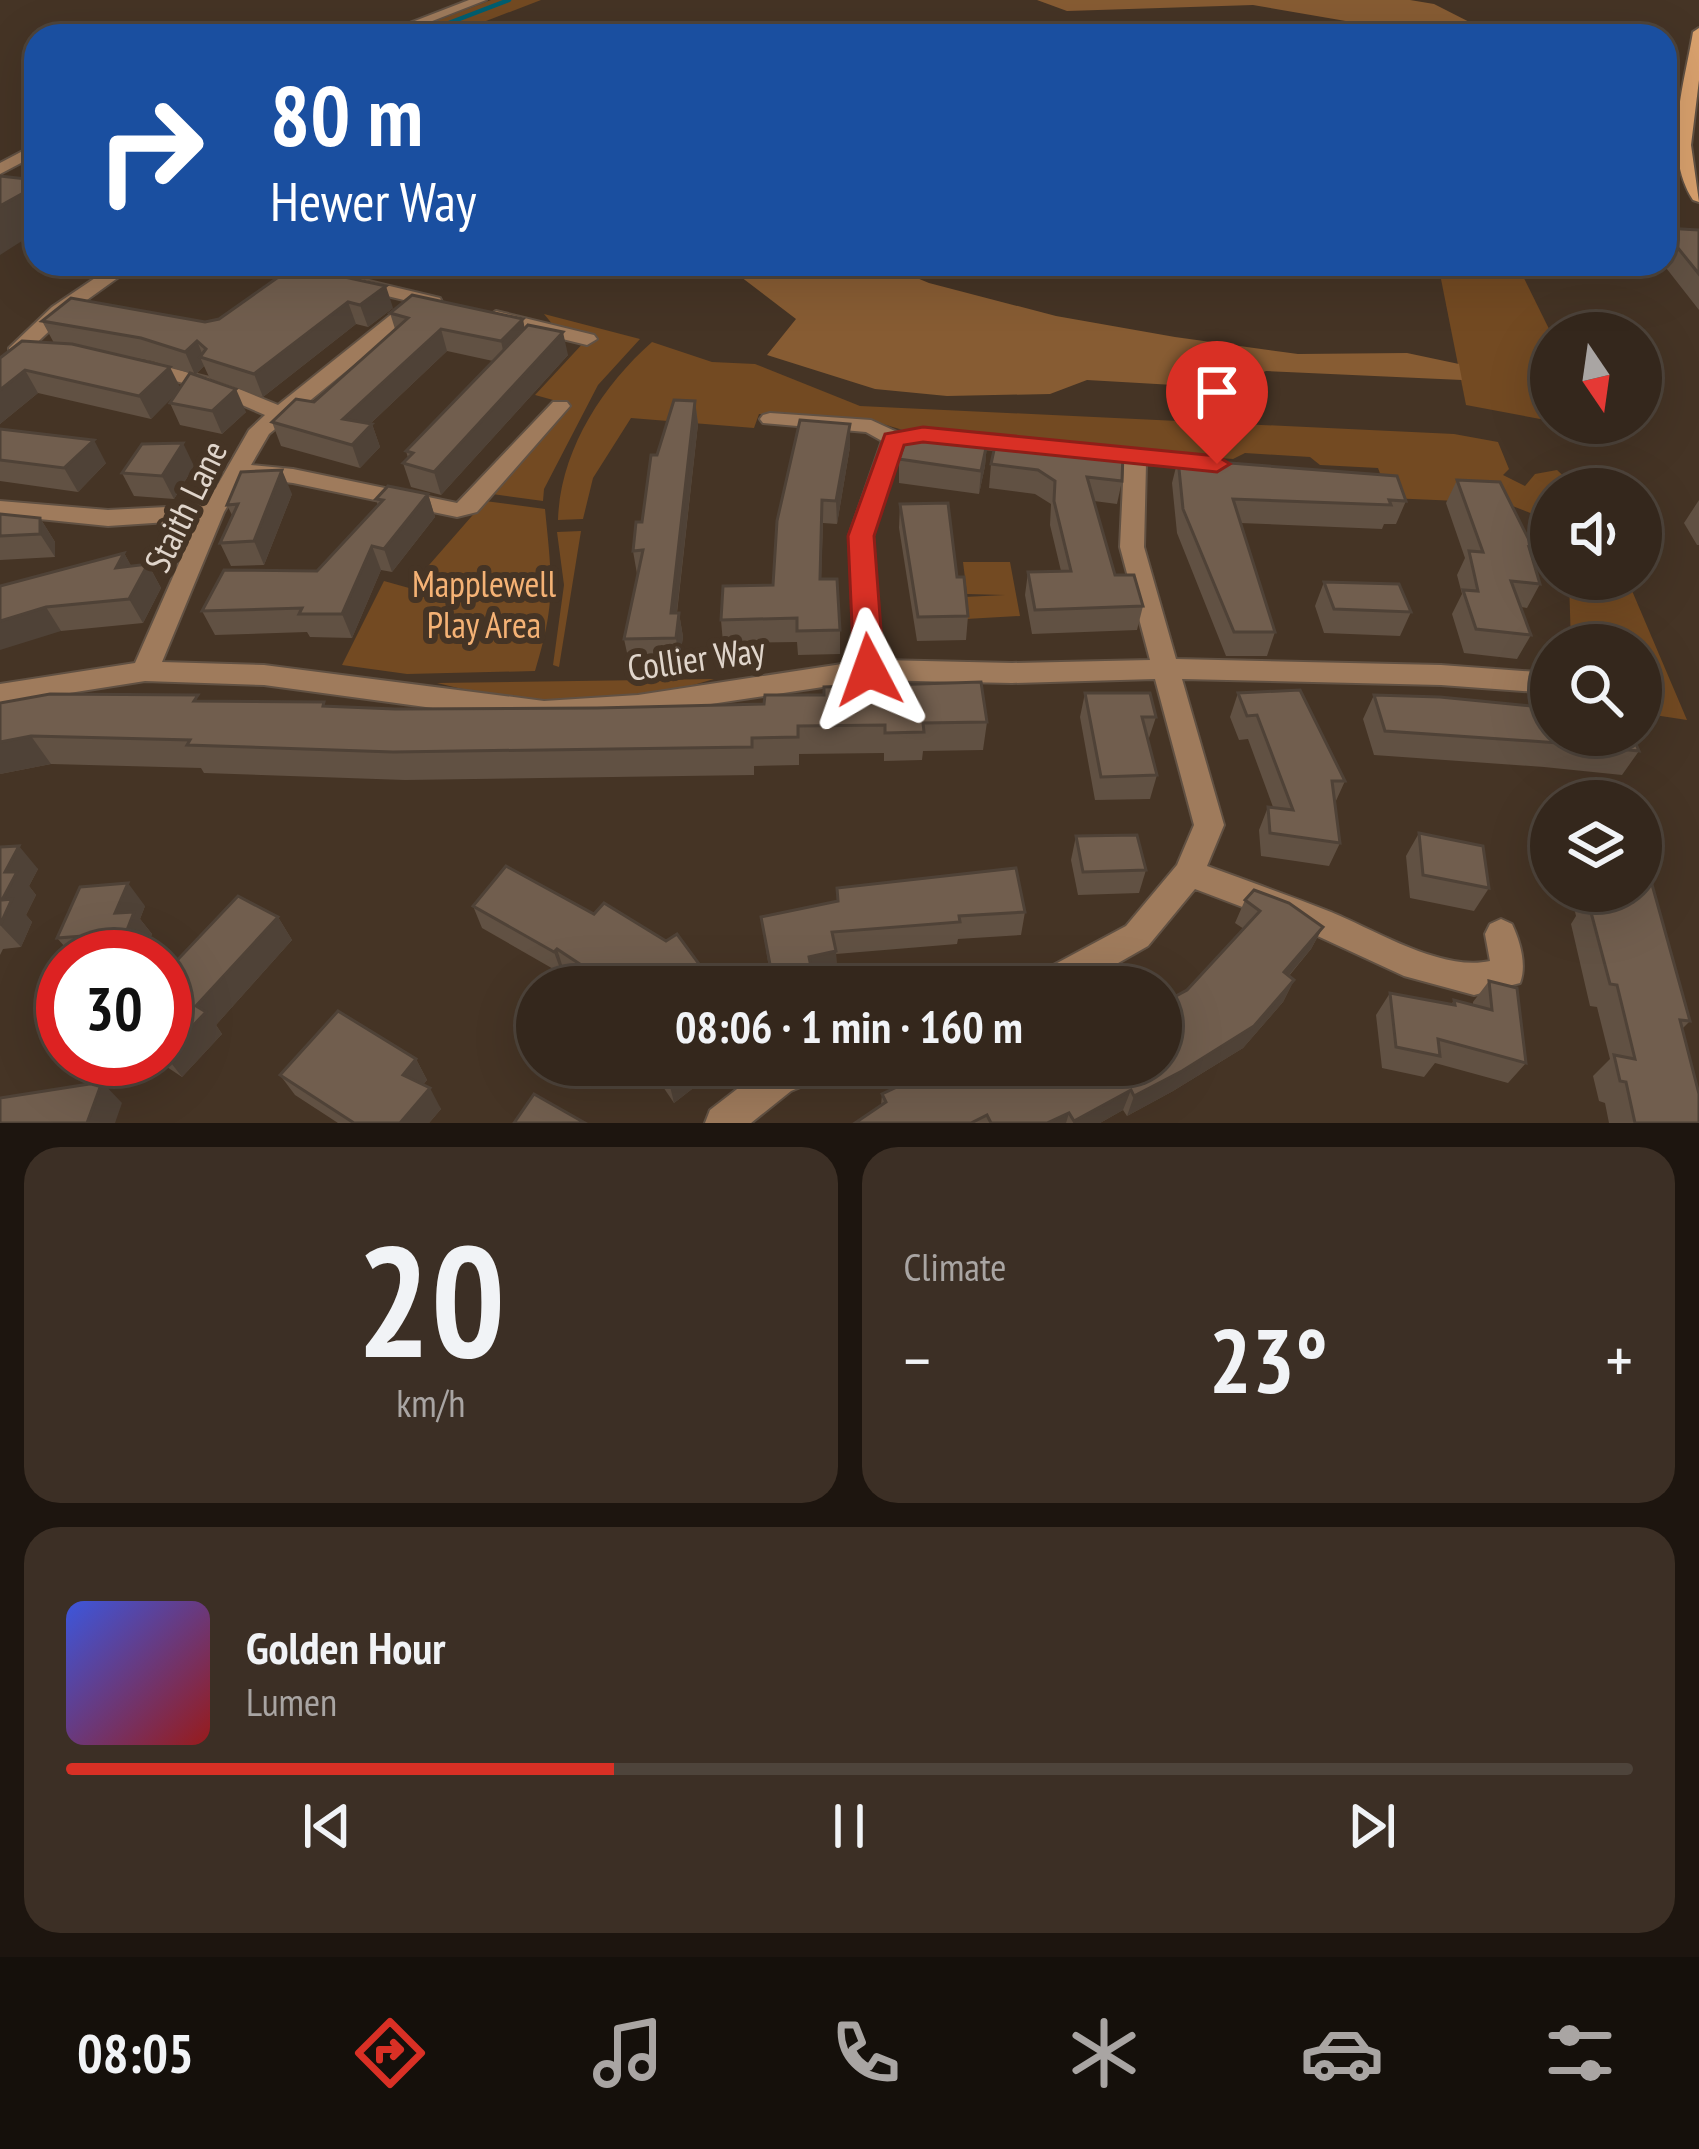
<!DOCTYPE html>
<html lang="en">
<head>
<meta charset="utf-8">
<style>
  body { margin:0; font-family:"PT Sans Narrow",sans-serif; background:#3c2f25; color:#f1f3f6; height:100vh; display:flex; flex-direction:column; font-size:45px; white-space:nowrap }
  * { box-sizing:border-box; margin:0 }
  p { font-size:39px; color:#a9a5a3 }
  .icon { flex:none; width:66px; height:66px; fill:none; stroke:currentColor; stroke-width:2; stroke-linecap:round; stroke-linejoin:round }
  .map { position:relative; height:1123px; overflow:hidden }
  .details { display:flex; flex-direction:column; gap:24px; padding:24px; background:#1d150f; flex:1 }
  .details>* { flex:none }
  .guide { position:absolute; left:24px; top:24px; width:1653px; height:252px; border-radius:36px; box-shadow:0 12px 48px #0002,0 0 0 3px #4e443b; background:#1a4fa0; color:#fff; overflow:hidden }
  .needle { width:78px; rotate:167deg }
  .tools { position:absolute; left:1530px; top:312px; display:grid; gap:24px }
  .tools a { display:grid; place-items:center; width:132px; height:132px; border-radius:50%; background:#34271c; box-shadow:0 12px 48px #0002,0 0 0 3px #4e443b; font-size:60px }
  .speed { position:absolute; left:36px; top:930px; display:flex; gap:24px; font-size:60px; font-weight:700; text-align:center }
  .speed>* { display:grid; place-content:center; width:156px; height:156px; border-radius:50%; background:#34271c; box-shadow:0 12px 48px #0002,0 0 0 3px #4e443b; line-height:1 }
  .speed .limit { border:18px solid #d22; background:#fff; color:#111 }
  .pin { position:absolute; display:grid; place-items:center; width:102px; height:102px; color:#fff; margin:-123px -51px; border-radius:50% 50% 50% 0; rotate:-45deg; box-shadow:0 0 12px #0007 }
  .pin .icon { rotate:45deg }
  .me { position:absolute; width:132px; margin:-66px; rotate:356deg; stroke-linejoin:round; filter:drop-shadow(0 0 9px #0008) }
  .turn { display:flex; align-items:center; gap:42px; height:252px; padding:0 48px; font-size:54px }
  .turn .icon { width:156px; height:156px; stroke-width:2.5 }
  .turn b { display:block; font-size:84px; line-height:102px }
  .big { font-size:90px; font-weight:700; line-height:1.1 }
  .details .tile { flex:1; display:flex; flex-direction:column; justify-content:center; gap:18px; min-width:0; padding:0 42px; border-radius:36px; background:#3c2f25 }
  .details .dial { align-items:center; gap:0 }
  .dial b { font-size:156px; line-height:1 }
  .song { display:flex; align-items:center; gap:36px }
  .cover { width:144px; height:144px; border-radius:18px; background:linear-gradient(135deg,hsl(230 70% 55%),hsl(0 70% 35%)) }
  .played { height:12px; border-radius:6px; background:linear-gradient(90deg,#d93025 35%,#4e443b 35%) }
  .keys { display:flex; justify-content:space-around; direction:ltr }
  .heat { display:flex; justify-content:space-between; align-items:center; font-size:66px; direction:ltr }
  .details .tiles { flex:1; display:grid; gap:24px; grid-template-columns:1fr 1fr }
  .tile:last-child { grid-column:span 2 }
  .trip { position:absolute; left:516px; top:966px; width:666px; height:120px; border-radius:60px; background:#34271c; box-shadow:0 12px 48px #0002,0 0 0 3px #4e443b; font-weight:700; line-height:120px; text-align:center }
  .tab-bar { display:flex; height:192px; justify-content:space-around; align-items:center; background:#15100b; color:#a9a5a3 }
  .tab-bar .icon { width:84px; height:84px }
  .tab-bar .on { color:#d93025 }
  .tab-bar b { font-size:54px; color:#f1f3f6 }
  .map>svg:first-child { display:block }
</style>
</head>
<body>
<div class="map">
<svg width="1699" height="1123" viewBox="0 0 1699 1123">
  <rect width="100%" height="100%" fill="#453425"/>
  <g fill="#734a22">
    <polygon points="491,0 541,0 447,36 397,36"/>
    <polygon points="1438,264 1517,264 1551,333 1551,421 1466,405"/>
    <polygon points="544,314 640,339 598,385 544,489 543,501 485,493 564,403 535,395 586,340 558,331"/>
    <path d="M652 342 712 362 755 364 860 406 1454 434 1498 442 1509 469 1503 475 1525 486 1535 474 1557 470 1577 489H1551V532L1543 518 1505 503 1389 498 1378 468 1320 465 1310 457 1245 453 1233 459 1127 451 1110 445 906 431 873 421 759 414 754 428 631 418 593 478 583 519 558 520C560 452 601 387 652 342Z"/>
    <path d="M485 501 545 509C552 580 556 602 535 671L407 674 342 665 384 581 409 588Z"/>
    <polygon points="581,531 559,667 553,665 564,585 557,532"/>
    <polygon points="963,562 1010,562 1020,616 966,619 964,597 1005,595 967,594"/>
    <polygon points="1569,579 1627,579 1687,720 1641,713 1641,645 1571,645"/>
    <path d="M714 679C627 706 525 706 437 683Z"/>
  </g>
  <g fill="#875c33">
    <polygon points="1037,0 1410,0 1434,4 1497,36 1433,36 1253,5 1067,11"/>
    <polygon points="724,264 883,264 929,283 1056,316 1175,337 1298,354 1407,353 1459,364 1462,380 1266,371 1226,388 1087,380 1050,394 947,396 875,389 767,355 796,319"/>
  </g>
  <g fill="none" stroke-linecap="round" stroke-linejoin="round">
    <polyline stroke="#005e70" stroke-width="4.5" points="415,36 509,0"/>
    <polyline stroke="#005e70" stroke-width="8" points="409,264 431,269"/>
    <g stroke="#615143" stroke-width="4">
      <g id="minor">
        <polygon points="469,0 486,0 394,36 376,36"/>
        <polygon points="36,144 36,155 0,174 0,163"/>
        <polygon points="116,264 137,264 66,315 23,356 9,356 9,348 52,307"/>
        <polygon points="270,264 300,264 331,275 322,280"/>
        <path d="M356 278 440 298 442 302 433 308 426 306 269 434 251 465 293 469 457 503 553 402H567L570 406 477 512 457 517 293 483 244 477 224 512 162 662 264 665 544 701 638 695 855 662 849 536 882 441 866 432 763 423 760 419 763 415 770 413 871 420 897 432 923 429 1027 439 1038 446 1027 453 923 441 902 444 873 536 881 660 1012 663 1150 660 1120 547 1124 462 1092 460 1081 453 1092 446 1207 456 1215 458 1218 463 1215 468 1146 464 1144 547 1176 659 1441 665 1551 673V693L1441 685 1182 679 1224 825 1207 866C1248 881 1290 896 1331 912 1375 930 1442 972 1490 961L1485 934 1490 924 1501 919 1512 924C1520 941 1527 965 1520 983L1474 995 1404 976 1311 933 1195 889 1148 946 1076 987H1028L1033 976 1126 926 1177 865 1194 825 1155 679 1012 683 869 680 638 715 544 723 264 685 145 681 0 704V684L135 663 198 520 108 526 0 515V501L108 510 206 505 249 430 265 415 203 388 140 372 137 368 147 362 217 380 278 405 408 301 350 287 347 283Z"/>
        <polygon points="496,311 594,335 597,339 587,345 489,321 487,317"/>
        <polygon points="829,1065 824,1077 791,1091 751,1123 705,1123 710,1110 767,1066"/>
      </g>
    </g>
    <g stroke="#615143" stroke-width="4">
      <path id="secondary" d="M1699 28V80L1691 145 1699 202 1693 200C1662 151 1684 87 1693 32Z"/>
    </g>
    <use href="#minor" fill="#9f7b5c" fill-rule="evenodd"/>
    <use href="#secondary" fill="#d9a16d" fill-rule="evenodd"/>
  </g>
  <g fill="#615143">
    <polygon points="1665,228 1699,230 1699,310 1663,264 1665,264"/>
    <polygon points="294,266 393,308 368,327 356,324 263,397 210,379 204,366 195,375 152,361 118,355 180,388 246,412 222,434 180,425 170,403 174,395 151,419 38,393 0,424 0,358 54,343 42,321 205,322 219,319"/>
    <polygon points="390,313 525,328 568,355 441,495 411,487 403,463 408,458 406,451 493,361 447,351 370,424 372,424 380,447 360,468 281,446 272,422 314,402 395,329"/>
    <polygon points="695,401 698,424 677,613 679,613 683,637 679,662 629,662 624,639 637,574 633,551 642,522 657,455"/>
    <polygon points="0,429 106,463 78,492 0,481"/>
    <polygon points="987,443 985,466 979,494 899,483 899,459"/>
    <polygon points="850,447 837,524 823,523 821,579 840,630 840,654 798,655 797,642 723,643 721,620 773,585"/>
    <polygon points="1178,459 1406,501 1396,524 1384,524 1382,529 1240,523 1275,632 1267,656 1226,656 1177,533 1172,483"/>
    <polygon points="991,464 1122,481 1117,504 1094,501 1115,575 1143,606 1137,630 1032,634 1025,595 1028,572 1061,571 1050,525 1051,504 1035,494 989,488"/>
    <polygon points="194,466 174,499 134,496 122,473"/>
    <polygon points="1457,480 1533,548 1530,552 1540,584 1527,608 1521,607 1531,635 1517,659 1464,653 1452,614 1462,594 1457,575 1465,558 1446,503"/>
    <polygon points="292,494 264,565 231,566 220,543 232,515 227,505"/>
    <polygon points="428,494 435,517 392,572 381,570 352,638 310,637 307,632 215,635 202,611 317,571 378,506 376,499"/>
    <polygon points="1699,500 1699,545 1697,545 1684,523"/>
    <polygon points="900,504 957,577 968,616 966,640 917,641 899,528"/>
    <polygon points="0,514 40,518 55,542 55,557 0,560"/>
    <polygon points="124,553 131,566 148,564 161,588 143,623 61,631 0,586"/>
    <polygon points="1324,582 1411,612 1400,636 1324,633 1315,606"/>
    <polygon points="1085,693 1156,717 1148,741 1157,775 1150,799 1095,800 1080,717"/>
    <polygon points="1238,693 1345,781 1335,803 1340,843 1329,866 1261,856 1259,830 1268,807 1273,807 1248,739 1239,740 1230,717"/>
    <polygon points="1374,695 1639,751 1622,775 1544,767 1374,755 1363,719"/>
    <polygon points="202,701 395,709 987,722 983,750 923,751 922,760 884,761 884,753 799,754 799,765 754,766 754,775 405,780 204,773 201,768 51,764 0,774 0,703"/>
    <polygon points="1551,805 1551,860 1540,821"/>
    <polygon points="1419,833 1489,888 1474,911 1410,898 1406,856"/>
    <polygon points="1076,836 1146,870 1139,893 1078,895 1071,860"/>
    <polygon points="0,847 38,869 29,886 36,895 26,915 32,922 21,947 3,949 0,955"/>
    <polygon points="1570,891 1641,891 1690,1021 1682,1029 1699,1123 1609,1123 1605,1103 1599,1101 1593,1076 1610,1059 1597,1007 1590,1006 1571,924 1576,916"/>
    <polygon points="1245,900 1323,927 1311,949 1289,976 1294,980 1283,1002 1243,1048 1173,1091 1127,1116 1123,1110 1100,1123 855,1123 881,1105 882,1094 907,1082 908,1065 948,1065 959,1086 1030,1073 1161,1065 1187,990 1244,929 1235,923"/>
    <polygon points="145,906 140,919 152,934 143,957 74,957 57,938"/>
    <polygon points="473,906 707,987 588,987 564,971 562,974 482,928"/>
    <polygon points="1025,912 1021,935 958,939 957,944 836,954 837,974 811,979 812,987 772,987 761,917"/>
    <polygon points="278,917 292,940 216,1025 222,1034 182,1077 155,1059 165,1059 165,984 167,982 165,973"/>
    <polygon points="1489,981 1526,1063 1508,1083 1435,1063 1424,1077 1382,1068 1376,1015 1390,993 1451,1005 1454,1000 1473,1005 1473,1002"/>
    <polygon points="416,1059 427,1080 423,1085 441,1109 429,1123 338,1123 295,1095 280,1075"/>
    <polygon points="654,1065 723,1065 674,1103 657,1078"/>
  </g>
  <g fill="#4f4237">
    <polygon points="36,186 36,232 0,255 0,206"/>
    <polygon points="386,286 393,308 368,327 360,305"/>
    <polygon points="348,302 356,324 263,397 254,374"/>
    <polygon points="523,319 527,341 506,364 501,341"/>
    <polygon points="441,329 447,351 351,442 343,419"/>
    <polygon points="563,332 568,355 441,495 434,472"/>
    <polygon points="197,341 204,358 200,357 204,366 195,375 185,352"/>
    <polygon points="170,367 181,389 151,419 139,396"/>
    <polygon points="25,370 38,393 0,424 0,390"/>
    <polygon points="236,389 246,412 222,434 212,411"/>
    <polygon points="695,401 698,424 674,637 671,613"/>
    <polygon points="372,424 380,447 360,468 352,445"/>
    <polygon points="850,424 850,447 837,524 836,501"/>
    <polygon points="94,440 106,463 78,492 64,468"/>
    <polygon points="183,443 194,466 174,499 162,476"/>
    <polygon points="987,443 985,466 979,494 981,471"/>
    <polygon points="282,470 292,494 264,565 254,541"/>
    <polygon points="428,494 435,517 392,572 384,549"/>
    <polygon points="40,518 55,542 55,557 40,534"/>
    <polygon points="372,546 381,570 352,638 342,614"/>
    <polygon points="124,553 137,576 116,568"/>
    <polygon points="148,564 161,588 143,623 129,599"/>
    <polygon points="46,607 61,631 0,650 0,621"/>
    <polygon points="679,613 683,637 679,662 676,638"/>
    <polygon points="31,736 51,764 0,774 0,742"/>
    <polygon points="19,846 38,869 29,886 36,895 26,915 32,922 21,947 0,925 5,872"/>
    <polygon points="128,883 145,906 140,919 152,934 143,957 127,957 120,948 115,913"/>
    <polygon points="278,917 292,940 216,1025 222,1034 182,1077 165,1055 196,1006"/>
    <polygon points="1323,927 1311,949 1273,994 1284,972"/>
    <polygon points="557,949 564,971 562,974 554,952"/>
    <polygon points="836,951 837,974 811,979 812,987 773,987 772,975 809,957"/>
    <polygon points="608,969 613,987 603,987 601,978"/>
    <polygon points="705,972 707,987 698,987 696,978"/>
    <polygon points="1294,980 1283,1002 1243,1048 1173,1091 1127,1116 1134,1096"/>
    <polygon points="416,1059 427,1080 415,1095 403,1075"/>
    <polygon points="692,1065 723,1065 674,1103 669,1082"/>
    <polygon points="102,1082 122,1103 115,1123 87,1123"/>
    <polygon points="430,1088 441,1109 429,1123 400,1123"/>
    <polygon points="1131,1090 1123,1110 1100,1123 1073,1123 1074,1121"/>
    <polygon points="1069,1113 1066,1123 1047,1123"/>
  </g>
  <g fill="#715e4e" stroke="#4f4237" stroke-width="3">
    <polygon points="0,176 36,180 36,186 0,206"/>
    <polygon points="1665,228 1699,230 1699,274 1665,232"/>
    <polygon points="294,266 386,286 360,305 348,302 254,374 200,357 206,349 197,341 185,352 141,338 42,321 71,298 205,322 219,319"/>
    <polygon points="412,295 523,319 501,341 441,329 343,419 372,424 352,445 272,422 296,399 314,402 408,318 390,313"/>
    <polygon points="528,325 563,332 434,472 403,463 413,453 406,451"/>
    <polygon points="22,341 72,344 170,367 139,396 25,370 0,390 0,358"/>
    <polygon points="190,373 236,389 212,411 170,403"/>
    <polygon points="674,400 695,401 671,613 679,613 676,638 624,639 643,550 633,551 636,522 642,522 651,455 657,455"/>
    <polygon points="800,420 850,424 836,501 822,500 820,579 837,579 840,630 797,631 797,618 721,620 723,586 773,585 777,521"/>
    <polygon points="0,429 94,440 64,468 0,460"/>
    <polygon points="908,433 987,443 981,471 899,459"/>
    <polygon points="996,441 1123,453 1122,481 1087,477 1115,575 1134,575 1143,606 1035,610 1028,572 1071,571 1054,501 1055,481 1038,470 991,464"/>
    <polygon points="183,443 162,476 122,473 142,444"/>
    <polygon points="1178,459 1397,476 1406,501 1389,500 1391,505 1233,499 1275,632 1234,632 1183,509"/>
    <polygon points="282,470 254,541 220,543 238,504 227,505 241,472"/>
    <polygon points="1457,480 1500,482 1533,548 1529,547 1540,584 1511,581 1531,635 1476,629 1463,590 1478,591 1469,551 1483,552"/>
    <polygon points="388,486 428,494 384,549 372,546 342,614 299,614 302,608 202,611 224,570 317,571 383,500 376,499"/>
    <polygon points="948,503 957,577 964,577 968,616 918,617 900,504"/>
    <polygon points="0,514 40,518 40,534 0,536"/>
    <polygon points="124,553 116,568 148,564 129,599 46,607 0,621 0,586"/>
    <polygon points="1324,582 1399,584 1411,612 1334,609"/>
    <polygon points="981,682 987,722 923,723 924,732 885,733 885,725 798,726 798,737 752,738 752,747 393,752 187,745 190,740 31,736 0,742 0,703 50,694 198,695 194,701 324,702 323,706 395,709 597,708 764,704 765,695 824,695 824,687"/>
    <polygon points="1300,690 1345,781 1332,781 1340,843 1270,833 1268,807 1293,810 1257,715 1247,716 1238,693"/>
    <polygon points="1085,693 1150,693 1156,717 1142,717 1157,775 1101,777"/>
    <polygon points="1374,695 1440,697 1551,708 1551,735 1632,735 1639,751 1559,743 1385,731"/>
    <polygon points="1419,833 1483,846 1489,888 1423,875"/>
    <polygon points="1137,835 1146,870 1083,872 1076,836"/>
    <polygon points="19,846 5,872 17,872 2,900 12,899 0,925 0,847"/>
    <polygon points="1641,852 1643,852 1690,1021 1680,1020 1699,1094 1699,1123 1635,1123 1626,1082 1620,1081 1614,1055 1635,1059 1617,985 1610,984 1588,901 1596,903 1594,891 1641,891"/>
    <polygon points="506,866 594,914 604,903 666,941 677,934 705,972 696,978 704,987 620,987 608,969 601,978 557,949 554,952 473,906"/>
    <polygon points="1016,868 1025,912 959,916 960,922 832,932 836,951 809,957 811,967 772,975 761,917 838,901 837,888"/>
    <polygon points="128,883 115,913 134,912 120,948 91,950 97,935 57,938 80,887"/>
    <polygon points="1254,890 1289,903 1323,927 1284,972 1294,980 1254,1026 1182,1071 1134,1096 1131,1090 1074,1121 1069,1113 1047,1123 991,1123 987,1115 971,1123 855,1123 886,1102 882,1094 916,1078 910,1065 948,1065 959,1086 1006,1065 1025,1065 1030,1073 1044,1065 1161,1065 1161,1004 1187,990 1260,911 1245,900"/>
    <polygon points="238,896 278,917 196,1006 206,1012 165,1055 165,984 169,980 165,978 165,973"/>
    <polygon points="1489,981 1517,988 1526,1063 1438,1039 1440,1056 1396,1047 1390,993 1455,1005 1454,1000 1492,1010"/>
    <polygon points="338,1011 416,1059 403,1075 430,1088 400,1123 354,1123 280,1075"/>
    <polygon points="657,1065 692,1065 669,1082"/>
    <polygon points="102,1082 87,1123 0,1123 0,1098"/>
    <polygon points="534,1094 585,1123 514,1123"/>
  </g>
  <polygon fill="#d93025" stroke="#8d1f18" stroke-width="3" points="923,427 1217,456 1230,464 1217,472 923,442 904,445 874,536 884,670 880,678 859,678 854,670 848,536 885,434"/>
  <g text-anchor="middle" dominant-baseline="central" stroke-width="12" stroke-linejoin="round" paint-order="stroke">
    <g font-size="36" fill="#e0d5cb" stroke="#453425">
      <text transform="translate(185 506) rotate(-64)">Staith Lane</text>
      <text transform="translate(696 658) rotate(-8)">Collier Way</text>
    </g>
    <g font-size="36" fill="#f5b275" stroke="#453425">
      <text x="484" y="583">Mapplewell<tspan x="484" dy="41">Play Area</tspan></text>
    </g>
  </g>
</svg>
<div class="tools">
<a><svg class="needle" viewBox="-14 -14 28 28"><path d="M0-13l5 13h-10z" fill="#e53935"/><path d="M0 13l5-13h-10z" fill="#a9a5a3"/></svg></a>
<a><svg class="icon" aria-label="sound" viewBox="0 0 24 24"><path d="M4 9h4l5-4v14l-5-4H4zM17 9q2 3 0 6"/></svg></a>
<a><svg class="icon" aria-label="search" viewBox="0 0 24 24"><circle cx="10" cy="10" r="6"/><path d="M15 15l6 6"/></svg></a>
<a><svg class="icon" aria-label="layers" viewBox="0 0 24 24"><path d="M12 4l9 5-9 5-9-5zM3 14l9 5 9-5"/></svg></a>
</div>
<div class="speed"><div class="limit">30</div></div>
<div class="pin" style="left:1217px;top:464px;background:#d93025"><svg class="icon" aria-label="arrive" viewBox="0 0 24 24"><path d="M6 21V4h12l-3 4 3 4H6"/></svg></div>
<svg class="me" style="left:869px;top:670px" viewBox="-20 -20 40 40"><path d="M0-17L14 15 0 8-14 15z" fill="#d93025" stroke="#fff" stroke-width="4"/></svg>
<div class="trip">08:06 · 1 min · 160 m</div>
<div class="guide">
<div class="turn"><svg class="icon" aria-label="right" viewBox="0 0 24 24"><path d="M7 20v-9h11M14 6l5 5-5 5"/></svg><div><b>80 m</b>Hewer Way</div></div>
</div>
</div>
<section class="details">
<div class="tiles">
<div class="tile dial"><b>20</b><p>km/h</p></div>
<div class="tile"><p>Climate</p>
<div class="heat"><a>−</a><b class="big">23°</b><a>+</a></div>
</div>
<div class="tile">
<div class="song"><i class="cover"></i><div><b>Golden Hour</b><p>Lumen</p></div></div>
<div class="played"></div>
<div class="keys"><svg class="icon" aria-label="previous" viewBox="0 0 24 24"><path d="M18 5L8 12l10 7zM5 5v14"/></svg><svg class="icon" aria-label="pause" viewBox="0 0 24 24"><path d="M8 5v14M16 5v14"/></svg><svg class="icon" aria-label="next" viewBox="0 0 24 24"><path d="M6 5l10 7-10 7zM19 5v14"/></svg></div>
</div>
</div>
</section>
<nav class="tab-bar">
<b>08:05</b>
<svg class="icon on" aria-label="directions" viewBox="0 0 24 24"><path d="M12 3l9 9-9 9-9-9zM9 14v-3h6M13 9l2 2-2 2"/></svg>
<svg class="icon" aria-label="music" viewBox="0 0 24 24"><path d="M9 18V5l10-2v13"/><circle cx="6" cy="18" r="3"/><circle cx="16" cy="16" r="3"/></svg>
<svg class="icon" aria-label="phone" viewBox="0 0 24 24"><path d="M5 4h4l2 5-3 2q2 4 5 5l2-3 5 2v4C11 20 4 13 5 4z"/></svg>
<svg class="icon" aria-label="climate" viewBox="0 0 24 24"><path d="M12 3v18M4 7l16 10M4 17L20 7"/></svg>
<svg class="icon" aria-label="car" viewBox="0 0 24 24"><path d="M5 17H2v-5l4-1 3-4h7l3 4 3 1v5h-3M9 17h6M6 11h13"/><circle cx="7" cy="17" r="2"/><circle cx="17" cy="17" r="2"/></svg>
<svg class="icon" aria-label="filters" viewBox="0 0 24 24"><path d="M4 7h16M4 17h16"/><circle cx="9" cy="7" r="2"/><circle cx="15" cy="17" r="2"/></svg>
</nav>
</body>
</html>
